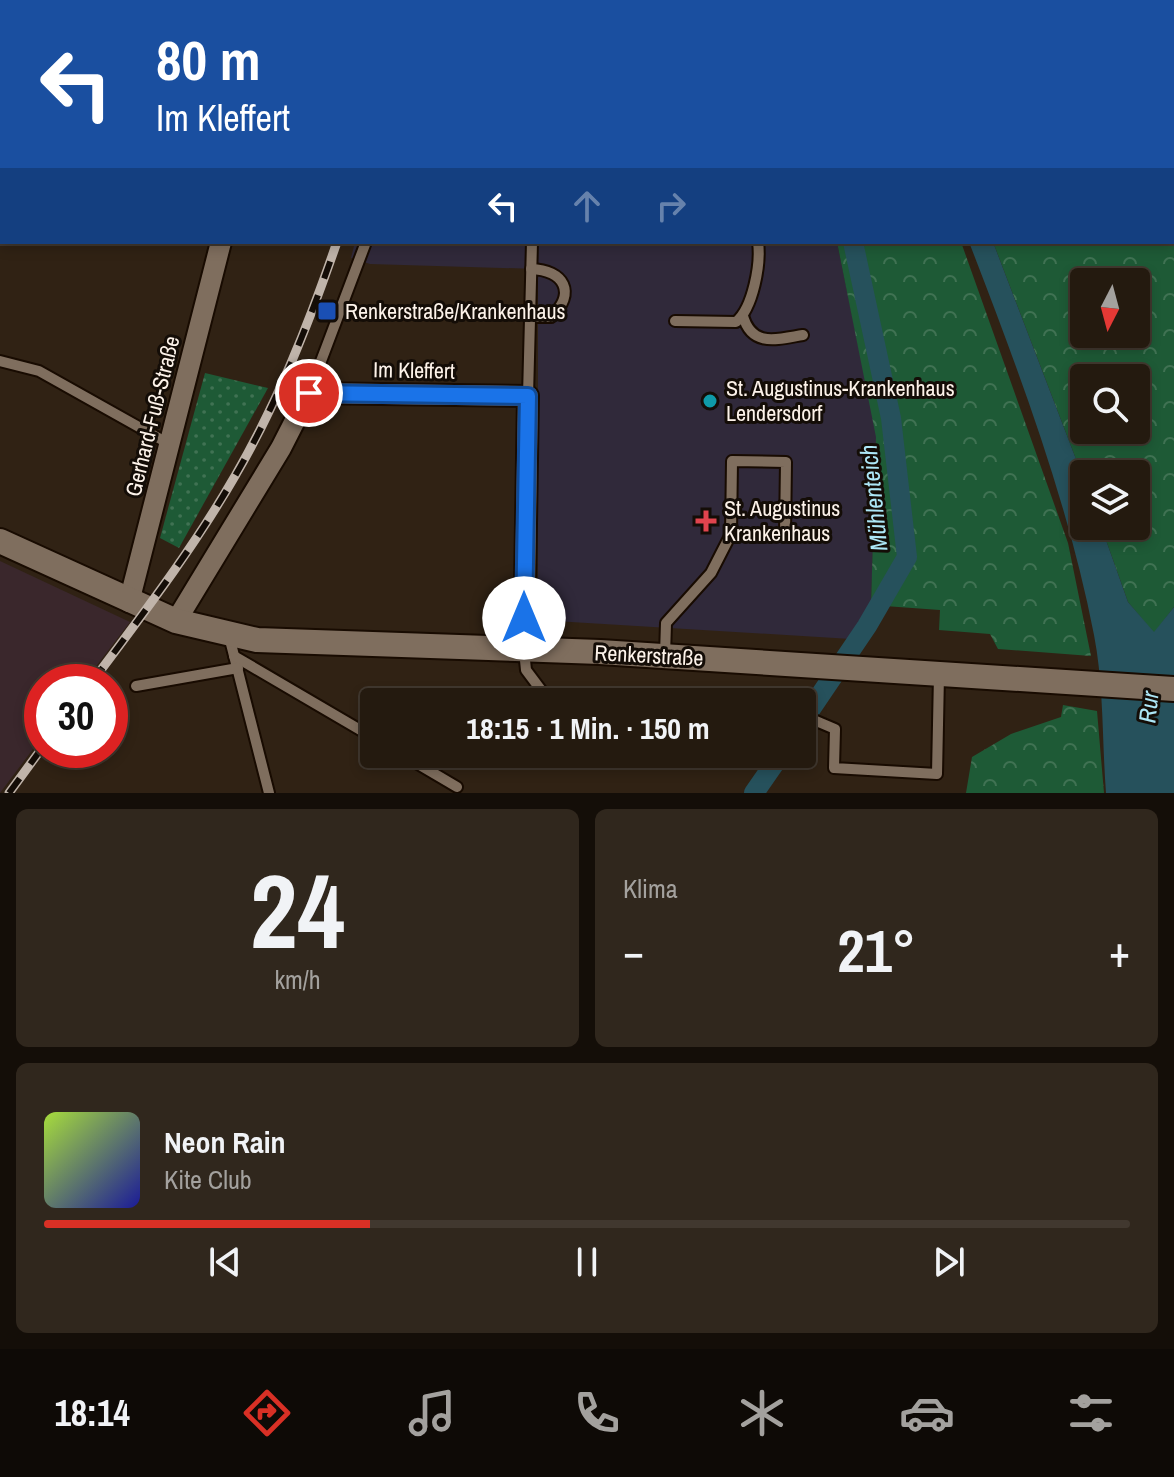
<!DOCTYPE html>
<html lang="de">
<head>
<meta charset="utf-8">
<style>
  body { margin:0; font-family:"Archivo Narrow",sans-serif; background:#30271d; color:#f1f3f6; height:100vh; display:flex; flex-direction:column; font-size:30px; white-space:nowrap }
  * { box-sizing:border-box; margin:0 }
  p { font-size:26px; color:#a3a19e }
  .icon { flex:none; width:44px; height:44px; fill:none; stroke:currentColor; stroke-width:2; stroke-linecap:round; stroke-linejoin:round }
  .map { position:relative; height:793px; overflow:hidden }
  .side { display:flex; flex-direction:column; gap:16px; padding:16px; background:#140e08; flex:1 }
  .side>* { flex:none }
  .guide { position:absolute; left:0px; top:0px; width:1174px; height:244px; box-shadow:0 4px 12px #0003,0 0 0 2px #41382f; background:#1a4fa0; color:#fff; overflow:hidden }
  .needle { width:52px; rotate:186deg }
  .buttons { position:absolute; left:1070px; top:268px; display:grid; gap:16px }
  .buttons a { display:grid; place-items:center; width:80px; height:80px; border-radius:8px; background:#241a0f; box-shadow:0 4px 12px #0003,0 0 0 2px #41382f; font-size:40px }
  .speed { position:absolute; left:24px; top:664px; display:flex; gap:16px; font-size:40px; font-weight:700; text-align:center }
  .speed>* { display:grid; place-content:center; width:104px; height:104px; border-radius:50%; background:#241a0f; box-shadow:0 4px 12px #0003,0 0 0 2px #41382f; line-height:1 }
  .speed .limit { border:12px solid #d22; background:#fff; color:#111 }
  .pin { position:absolute; display:grid; place-items:center; width:68px; height:68px; color:#fff; margin:-34px; border:4px solid #fff; border-radius:50%; box-shadow:0 2px 8px #0007 }
  .me { position:absolute; width:88px; margin:-44px; rotate:0deg; stroke-linejoin:round; filter:drop-shadow(0 0 6px #0008) }
  .turn { display:flex; align-items:center; gap:28px; height:168px; padding:0 24px; font-size:36px }
  .turn .icon { width:104px; height:104px; stroke-width:2.5 }
  .turn b { display:block; font-size:56px; line-height:68px }
  .lanes { display:flex; align-items:center; height:76px; padding:0 24px; background:#0003; justify-content:center; gap:40px; direction:ltr }
  .lanes .off { opacity:.35 }
  .big { font-size:60px; font-weight:700; line-height:1.1 }
  .side .card { flex:1; display:flex; flex-direction:column; justify-content:center; gap:12px; min-width:0; padding:0 28px; border-radius:12px; background:#30271d }
  .side .dial { align-items:center; gap:0 }
  .dial b { font-size:104px; line-height:1 }
  .song { display:flex; align-items:center; gap:24px }
  .cover { width:96px; height:96px; border-radius:12px; background:linear-gradient(135deg,hsl(80 70% 55%),hsl(240 70% 35%)) }
  .played { height:8px; border-radius:4px; background:linear-gradient(90deg,#d93025 30%,#41382f 30%) }
  .keys { display:flex; justify-content:space-around; direction:ltr }
  .heat { display:flex; justify-content:space-between; align-items:center; font-size:44px; direction:ltr }
  .side .tiles { flex:1; display:grid; gap:16px; grid-template-columns:1fr 1fr }
  .card:last-child { grid-column:span 2 }
  .trip { position:absolute; left:360px; top:688px; width:456px; height:80px; border-radius:8px; background:#241a0f; box-shadow:0 4px 12px #0003,0 0 0 2px #41382f; font-weight:700; line-height:80px; text-align:center }
  .tab-bar { display:flex; height:128px; justify-content:space-around; align-items:center; background:#0e0a06; color:#a3a19e }
  .tab-bar .icon { width:56px; height:56px }
  .tab-bar .selected { color:#d93025 }
  .tab-bar b { font-size:36px; color:#f1f3f6 }
  .map>svg:first-child { display:block }
</style>
</head>
<body>
<div class="map">
<svg width="1174" height="793" viewBox="0 0 1174 793">
  <defs>
    <pattern id="forest-crowns" width="20" height="18" patternUnits="userSpaceOnUse" patternTransform="scale(2)"><rect width="20" height="18" fill="#1e5a36"/><path d="M2 6a3 3 0 1 1 6 0M12 15a3 3 0 1 1 6 0" fill="none" stroke="#407253"/></pattern>
    <pattern id="park-dots" width="8" height="8" patternUnits="userSpaceOnUse" patternTransform="scale(2)"><rect width="8" height="8" fill="#1e5a36"/><path d="M2 2h.1M6 6h.1" fill="none" stroke="#407253" stroke-width="1.8" stroke-linecap="round"/></pattern>
  </defs>
  <rect width="100%" height="100%" fill="#302214"/>
  <polygon fill="#3a272c" points="0,561 130,622 84,682 42,682 42,737 0,793"/>
  <g fill="#30293a">
    <polygon points="399,0 784,0 785,2 399,2"/>
    <polygon points="355,242 837,242 877,437 871,605 851,639 538,620 538,269 370,264 351,258"/>
  </g>
  <g fill="url(#forest-crowns)" fill-rule="evenodd">
    <path d="M919 0H1174V607L1154 633 1128 602 1101 526H1136V474H1084V480L993 242H1172V2ZM1084 282H1136V334H1084ZM1084 378H1136V430H1084Z"/>
    <polygon points="837,242 961,242 1068,543 1091,656 998,649 990,634 939,630 940,610 871,605 876,437"/>
    <polygon points="1063,705 1097,711 1104,793 966,793 972,757 1011,734 1061,717"/>
  </g>
  <polygon fill="url(#park-dots)" points="205,373 268,388 179,548 160,538"/>
  <path fill="#26515c" d="M969 242H993L1084 480V526H1101L1128 602 1154 632 1174 607V793H1106C1102 742 1104 686 1094 635 1068 501 1018 369 969 242Z"/>
  <g fill="none" stroke-linecap="round" stroke-linejoin="round">
    <g stroke="#26515c" stroke-width="20">
      <polyline points="795,0 796,2"/>
      <polyline points="802,722 867,626 907,557 891,418 853,242"/>
      <polyline points="754,793 781,754"/>
    </g>
    <g stroke="#180b01" stroke-width="14">
      <g id="service">
        <polyline points="539,2 539,0"/>
        <path d="M531 269C564 270 577 293 551 317H531"/>
        <path d="M743 316C752 348 778 339 803 335"/>
        <path d="M675 321 736 322C753 308 761 264 758 242"/>
        <polyline points="0,361 39,371 171,445"/>
        <polyline points="309,393 366,242"/>
        <polyline points="528,396 532,242"/>
        <polyline points="229,636 269,793"/>
        <polyline points="524,650 526,670 550,702"/>
        <polyline points="665,655 666,623 711,573 731,534 732,461 786,462 785,535 731,534"/>
        <polyline points="234,656 374,738"/>
        <polyline points="136,686 238,668"/>
        <polyline points="802,715 835,729 834,768 937,774 939,675"/>
        <polyline points="401,754 457,787"/>
      </g>
    </g>
    <g stroke="#180b01" stroke-width="24">
      <g id="minor">
        <polyline points="206,0 215,2"/>
        <polyline points="279,2 279,0"/>
        <polyline points="129,602 221,242"/>
        <polyline points="176,621 281,448 309,393 528,396 524,650"/>
      </g>
    </g>
    <g stroke="#180b01" stroke-width="28">
      <polyline id="tertiary" points="0,541 176,621 257,640 600,652 1174,689"/>
    </g>
    <use href="#service" stroke="#7f6e5e" stroke-width="10"/>
    <use href="#minor" stroke="#7f6e5e" stroke-width="20"/>
    <use href="#tertiary" stroke="#7f6e5e" stroke-width="24"/>
    <g stroke="#c0b4aa" stroke-width="9">
      <g id="rail">
        <polyline points="388,2 388,0"/>
        <path d="M92 682C142 615 193 549 235 476 278 402 309 323 337 242"/>
        <polyline points="9,793 42,748"/>
      </g>
    </g>
    <use href="#rail" stroke="#140d07" stroke-width="6" stroke-dasharray="18" stroke-linecap="butt"/>
  </g>
  <g fill="none" stroke-linecap="round" stroke-linejoin="round">
    <g stroke="#114b97" stroke-width="20">
      <polyline id="route" points="309,393 528,396 524,618"/>
    </g>
    <use href="#route" stroke="#1a73e8" stroke-width="14"/>
  </g>
  <rect fill="#1a4fb4" stroke="#140d07" stroke-width="3" x="317" y="301" width="20" height="20" rx="4"/>
  <circle fill="#0f9aa8" stroke="#140d07" stroke-width="3" cx="710" cy="401" r="8"/>
  <path fill="#e0444e" stroke="#140d07" stroke-width="3" d="M702 509h8v8h8v8h-8v8h-8v-8h-8v-8h8z"/>
  <g text-anchor="middle" dominant-baseline="central" stroke-width="6" stroke-linejoin="round" paint-order="stroke">
    <g font-size="22" fill="#fdf3ea" stroke="#140d07" text-anchor="start">
      <text x="345" y="311">Renkerstraße/Krankenhaus</text>
      <text x="726" y="388">St. Augustinus-Krankenhaus<tspan x="726" dy="25">Lendersdorf</tspan></text>
      <text x="724" y="508">St. Augustinus<tspan x="724" dy="25">Krankenhaus</tspan></text>
    </g>
    <g font-size="22" fill="#fdf3ea" stroke="#140d07">
      <text transform="translate(414 370) rotate(1)">Im Kleffert</text>
      <text transform="translate(152 416) rotate(-76)">Gerhard-Fuß-Straße</text>
      <text transform="translate(649 655) rotate(3)">Renkerstraße</text>
    </g>
    <g font-size="24" font-style="italic" fill="#ade7f7" stroke="#140d07">
      <text transform="translate(873 498) rotate(-96)">Mühlenteich</text>
      <text transform="translate(1148 707) rotate(-84)">Rur</text>
    </g>
  </g>
</svg>
<div class="buttons">
<a><svg class="needle" viewBox="-14 -14 28 28"><path d="M0-13l5 13h-10z" fill="#e53935"/><path d="M0 13l5-13h-10z" fill="#a3a19e"/></svg></a>
<a><svg class="icon" aria-label="search" viewBox="0 0 24 24"><circle cx="10" cy="10" r="6"/><path d="M15 15l6 6"/></svg></a>
<a><svg class="icon" aria-label="layers" viewBox="0 0 24 24"><path d="M12 4l9 5-9 5-9-5zM3 14l9 5 9-5"/></svg></a>
</div>
<div class="speed"><div class="limit">30</div></div>
<div class="pin" style="left:309px;top:393px;background:#d93025"><svg class="icon" aria-label="arrive" viewBox="0 0 24 24"><path d="M6 21V4h12l-3 4 3 4H6"/></svg></div>
<svg class="me" style="left:524px;top:618px" viewBox="-20 -20 40 40"><circle r="19" fill="#fff"/><path d="M0-13L10 11 0 6-10 11z" fill="#1a73e8"/></svg>
<div class="trip">18:15 · 1 Min. · 150 m</div>
<div class="guide">
<div class="turn"><svg class="icon" aria-label="left" viewBox="0 0 24 24"><path d="M17 20v-9H6M10 6l-5 5 5 5"/></svg><div><b>80 m</b>Im Kleffert</div></div>
<div class="lanes"><svg class="icon" aria-label="left" viewBox="0 0 24 24"><path d="M17 20v-9H6M10 6l-5 5 5 5"/></svg><svg class="icon off" aria-label="ahead" viewBox="0 0 24 24"><path d="M12 20V5M6 11l6-6 6 6"/></svg><svg class="icon off" aria-label="right" viewBox="0 0 24 24"><path d="M7 20v-9h11M14 6l5 5-5 5"/></svg></div>
</div>
</div>
<section class="side">
<div class="tiles">
<div class="card dial"><b>24</b><p>km/h</p></div>
<div class="card"><p>Klima</p>
<div class="heat"><a>−</a><b class="big">21°</b><a>+</a></div>
</div>
<div class="card">
<div class="song"><i class="cover"></i><div><b>Neon Rain</b><p>Kite Club</p></div></div>
<div class="played"></div>
<div class="keys"><svg class="icon" aria-label="previous" viewBox="0 0 24 24"><path d="M18 5L8 12l10 7zM5 5v14"/></svg><svg class="icon" aria-label="pause" viewBox="0 0 24 24"><path d="M8 5v14M16 5v14"/></svg><svg class="icon" aria-label="next" viewBox="0 0 24 24"><path d="M6 5l10 7-10 7zM19 5v14"/></svg></div>
</div>
</div>
</section>
<nav class="tab-bar">
<b>18:14</b>
<svg class="icon selected" aria-label="directions" viewBox="0 0 24 24"><path d="M12 3l9 9-9 9-9-9zM9 14v-3h6M13 9l2 2-2 2"/></svg>
<svg class="icon" aria-label="music" viewBox="0 0 24 24"><path d="M9 18V5l10-2v13"/><circle cx="6" cy="18" r="3"/><circle cx="16" cy="16" r="3"/></svg>
<svg class="icon" aria-label="phone" viewBox="0 0 24 24"><path d="M5 4h4l2 5-3 2q2 4 5 5l2-3 5 2v4C11 20 4 13 5 4z"/></svg>
<svg class="icon" aria-label="climate" viewBox="0 0 24 24"><path d="M12 3v18M4 7l16 10M4 17L20 7"/></svg>
<svg class="icon" aria-label="car" viewBox="0 0 24 24"><path d="M5 17H2v-5l4-1 3-4h7l3 4 3 1v5h-3M9 17h6M6 11h13"/><circle cx="7" cy="17" r="2"/><circle cx="17" cy="17" r="2"/></svg>
<svg class="icon" aria-label="filters" viewBox="0 0 24 24"><path d="M4 7h16M4 17h16"/><circle cx="9" cy="7" r="2"/><circle cx="15" cy="17" r="2"/></svg>
</nav>
</body>
</html>
